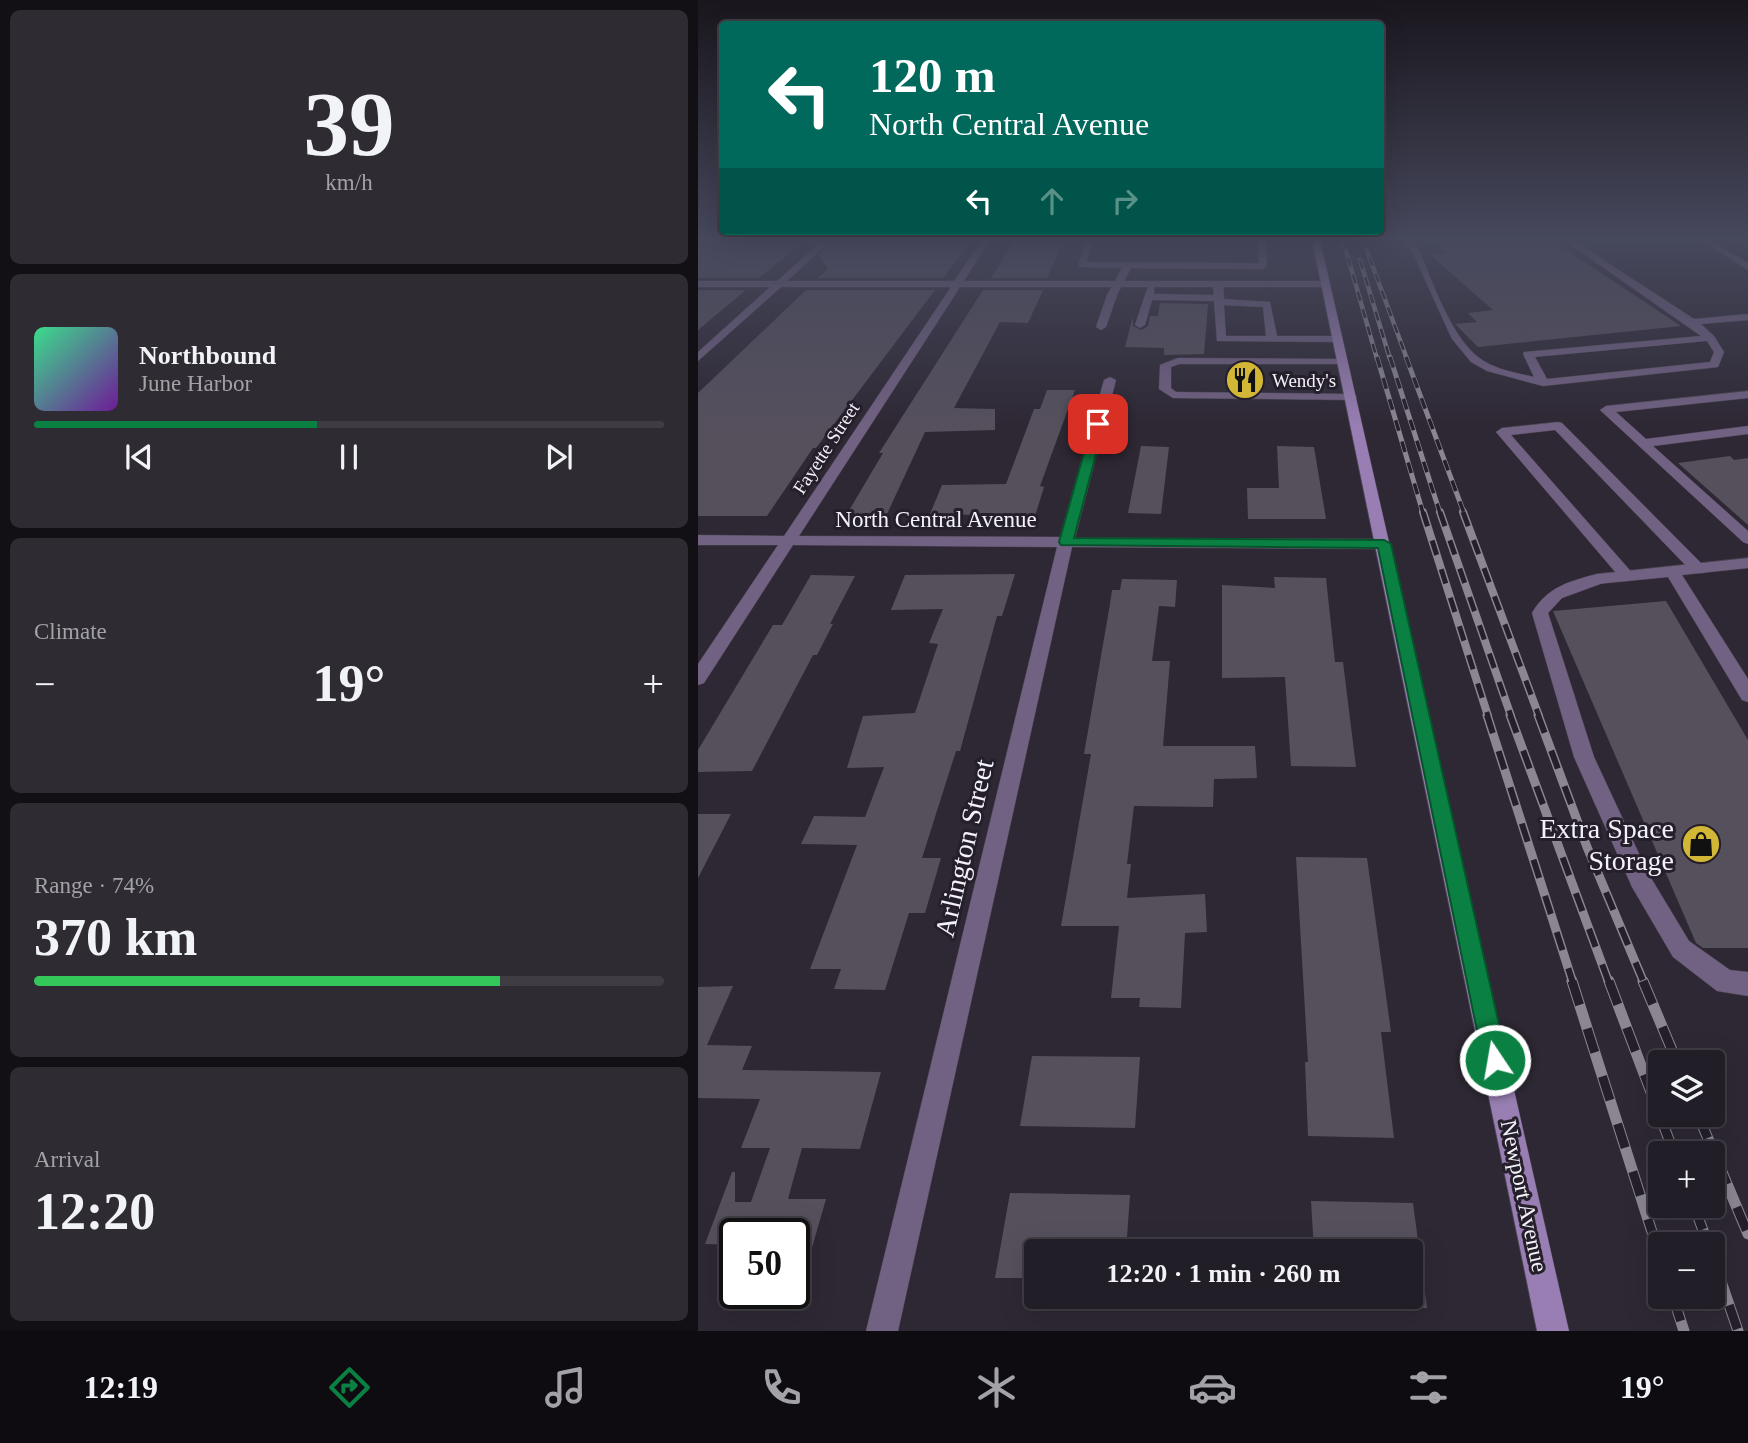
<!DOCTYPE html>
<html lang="en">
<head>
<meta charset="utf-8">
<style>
  body { margin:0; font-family:Georgia,serif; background:#2e2b33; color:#f1f3f6; height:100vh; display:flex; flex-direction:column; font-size:26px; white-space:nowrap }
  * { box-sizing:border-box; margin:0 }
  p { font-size:23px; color:#a2a2a7 }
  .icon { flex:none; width:38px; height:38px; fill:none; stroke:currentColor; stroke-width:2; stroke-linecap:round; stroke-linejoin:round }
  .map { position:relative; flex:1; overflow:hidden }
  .drawer { display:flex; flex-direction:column; gap:10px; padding:10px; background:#131015; width:698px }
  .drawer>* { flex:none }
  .guide { position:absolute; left:21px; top:21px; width:665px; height:214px; border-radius:7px; box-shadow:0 7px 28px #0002,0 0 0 2px #3f3c44; background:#00695c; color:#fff; overflow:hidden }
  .buttons { position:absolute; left:950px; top:1050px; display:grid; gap:14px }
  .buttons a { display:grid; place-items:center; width:77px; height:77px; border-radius:7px; background:#221e27; box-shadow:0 7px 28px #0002,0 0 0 2px #3f3c44; font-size:35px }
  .speed { position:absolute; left:21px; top:1218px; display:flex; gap:14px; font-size:35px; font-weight:700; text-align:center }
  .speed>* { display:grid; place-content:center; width:91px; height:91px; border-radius:50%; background:#221e27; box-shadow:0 7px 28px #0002,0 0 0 2px #3f3c44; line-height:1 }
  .speed .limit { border:4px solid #111; border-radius:10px; background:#fff; color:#111 }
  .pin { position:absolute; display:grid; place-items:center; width:60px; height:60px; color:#fff; margin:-30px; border-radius:14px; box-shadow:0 4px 10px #0006 }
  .me { position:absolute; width:77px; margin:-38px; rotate:348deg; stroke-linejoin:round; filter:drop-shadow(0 0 5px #0008) }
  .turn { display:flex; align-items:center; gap:24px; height:147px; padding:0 35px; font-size:32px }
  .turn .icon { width:91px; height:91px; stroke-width:2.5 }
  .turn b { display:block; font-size:49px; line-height:60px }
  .lanes { display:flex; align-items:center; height:66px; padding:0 35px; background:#0003; justify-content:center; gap:35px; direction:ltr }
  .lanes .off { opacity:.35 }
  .big { font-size:52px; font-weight:800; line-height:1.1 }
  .drawer .card { flex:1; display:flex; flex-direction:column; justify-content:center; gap:10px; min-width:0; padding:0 24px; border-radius:10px; background:#2e2b33 }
  .drawer .dial { align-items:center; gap:0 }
  .dial b { font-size:91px; line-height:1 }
  .song { display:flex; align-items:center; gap:21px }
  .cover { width:84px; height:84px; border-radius:10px; background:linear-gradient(135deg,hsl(150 70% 55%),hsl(280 70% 35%)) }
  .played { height:7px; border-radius:4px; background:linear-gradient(90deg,#0b8043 45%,#3f3c44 45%) }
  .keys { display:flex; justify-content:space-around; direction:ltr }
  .heat { display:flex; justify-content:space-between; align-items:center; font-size:38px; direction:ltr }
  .charge { height:10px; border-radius:5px; background:linear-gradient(90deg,#34c759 74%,#3f3c44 0) }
  .trip { position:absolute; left:326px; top:1239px; width:399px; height:70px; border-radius:7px; background:#221e27; box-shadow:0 7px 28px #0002,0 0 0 2px #3f3c44; font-weight:800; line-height:70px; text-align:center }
  .menu { display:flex; height:112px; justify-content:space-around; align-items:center; background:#0e0c10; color:#a2a2a7 }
  .menu .icon { width:49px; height:49px }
  .menu .selected { color:#0b8043 }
  .menu b { font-size:32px; color:#f1f3f6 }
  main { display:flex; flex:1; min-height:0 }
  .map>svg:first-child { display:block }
</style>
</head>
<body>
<main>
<section class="drawer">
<div class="card dial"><b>39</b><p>km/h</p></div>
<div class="card">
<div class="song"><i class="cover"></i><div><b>Northbound</b><p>June Harbor</p></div></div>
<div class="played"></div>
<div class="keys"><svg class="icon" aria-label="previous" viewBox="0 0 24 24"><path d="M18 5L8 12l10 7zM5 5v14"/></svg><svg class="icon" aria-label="pause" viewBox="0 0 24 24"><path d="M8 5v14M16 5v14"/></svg><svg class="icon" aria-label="next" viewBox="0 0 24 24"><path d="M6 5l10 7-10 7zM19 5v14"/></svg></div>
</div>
<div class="card"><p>Climate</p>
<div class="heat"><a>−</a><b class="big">19°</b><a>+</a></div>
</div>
<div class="card"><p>Range · 74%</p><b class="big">370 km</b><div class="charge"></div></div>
<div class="card"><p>Arrival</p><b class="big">12:20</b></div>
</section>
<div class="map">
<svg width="1050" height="1331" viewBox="0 0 1050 1331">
  <rect width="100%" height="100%" fill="#2e2834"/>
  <g fill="#56505d">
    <polygon points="0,240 121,240 113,247 107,241 61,278 0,278"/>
    <polygon points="136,240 274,240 245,278 120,278 130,269 120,255"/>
    <polygon points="734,240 853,240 983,326 780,347 757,324 779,322 770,313 795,310 731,254 749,253"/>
    <polygon points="317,241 343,241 341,245 364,245 349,278 293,278"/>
    <polygon points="0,290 48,290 0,330"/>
    <polygon points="108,290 237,290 118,448 115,448 69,516 0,516 0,393"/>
    <polygon points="285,290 345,290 330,323 302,322 256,408 297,409 297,430 227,432 189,514 178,514 176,519 146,519 185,453 181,453"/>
    <polygon points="462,303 510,304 506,354 466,355 466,348 427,347 435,316 435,326 443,330 450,326 452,316 460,316"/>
    <polygon points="349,390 377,390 342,486 346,487 337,516 232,514 244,485 308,484 336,409 342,409"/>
    <polygon points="443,446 471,447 463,514 430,513"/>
    <polygon points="579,446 616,447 628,519 550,519 549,488 581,488"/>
    <polygon points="1032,456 1036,460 1050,458 1050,525 980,463"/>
    <polygon points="317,574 304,616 299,616 262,751 258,751 224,858 243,858 227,913 211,913 187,990 136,989 143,969 112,969 159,845 103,844 116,816 167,817 186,767 149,768 165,716 217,713 240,644 231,643 245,609 193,610 207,575"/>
    <polygon points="113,575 157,576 132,624 135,624 119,655 115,655 54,771 0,772 0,750 75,625 84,625"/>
    <polygon points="576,577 628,578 637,662 645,662 658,767 593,766 587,677 524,678 524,585 577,588"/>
    <polygon points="424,579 479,580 477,607 461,606 454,661 472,661 465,746 557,746 559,778 516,779 515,807 436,806 429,864 433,864 429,898 507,894 509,932 487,933 483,1008 441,1007 442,998 413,998 421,926 363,926 393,754 386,754 412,604 414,590 422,590"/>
    <polygon points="968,601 1050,740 1050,948 1005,948 998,943 855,611"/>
    <polygon points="0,814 33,814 0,878"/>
    <polygon points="598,857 669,858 693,1032 683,1032 696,1138 610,1136 607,1062 610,1062"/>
    <polygon points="35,986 9,1045 54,1046 44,1070 183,1072 162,1149 104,1148 90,1199 128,1199 103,1286 96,1285 96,1234 37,1234 37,1245 7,1244 34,1172 37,1172 37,1202 53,1202 72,1148 43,1148 62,1099 0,1098 0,987"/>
    <polygon points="334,1056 442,1057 437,1128 322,1126"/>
    <polygon points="312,1193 432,1195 428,1251 338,1251 338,1278 297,1278"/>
    <polygon points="613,1201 715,1203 729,1308 619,1306 618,1297 712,1297 712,1251 616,1251"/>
  </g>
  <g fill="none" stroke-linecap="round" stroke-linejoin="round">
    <g stroke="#4a4450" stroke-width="1">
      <g id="lane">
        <polygon points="388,240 396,240 388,262 561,263 560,240 568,240 569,266 565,269 433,268 419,295 408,327 403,330 398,327 409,295 424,268 380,267"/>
        <path d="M709 240H717C732 274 750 333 780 357 795 369 818 373 836 377L825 354 826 352 1003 336 866 240H875L996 319 1050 314V320L1003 324 1016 336 1026 352 1020 367 845 386 789 371 773 362 754 339ZM1009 341 1016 352 1012 362 849 379 837 357Z"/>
        <polygon points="1003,240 1012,240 1050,263 1050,270"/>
        <polygon points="1037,240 1050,241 1050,246"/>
        <path d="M520 281 525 284 526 299 572 302 579 336H640L645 339 640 342 519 341 516 301 454 300 447 325 442 328 437 325 450 286H456V294L516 295 515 284ZM526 305 565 307 568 336H528Z"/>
        <polygon points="480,358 645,359 649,360 649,364 481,364 473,367 473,388 478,392 653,394 659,397 653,400 475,398 461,389 462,365"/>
        <polygon points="1050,391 1050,398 918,412 948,439 1050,426 1050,434 955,446 1050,531 1050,544 1045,542 902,410 908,406"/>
        <polygon points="860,422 864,423 1005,565 1008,569 1005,573 995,573 857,430 813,435 937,576 929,581 924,580 798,432 804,428"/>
        <path d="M899 574 907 579 905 583 864 598 850 613 896 757 950 873 991 941 1032 970 1050 972V996L1019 991 975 957 934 887 876 757 834 613C849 587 872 581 899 574Z"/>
      </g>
    </g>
    <g stroke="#4a4450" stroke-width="1">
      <g id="street">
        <polygon points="125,240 133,240 89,281 256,281 284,240 292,240 266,281 627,281 632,284 627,287 262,287 101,536 362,537 406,380 412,377 418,380 377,538 686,539 693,544 686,549 374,547 200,1331 168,1331 359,547 95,545 6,683 0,685 0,664 80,545 0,545 0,535 86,536 253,287 83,287 0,361 0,352 72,287 0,287 0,281 79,281"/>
        <polygon points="1050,558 1050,568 984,575 1050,679 1050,702 1044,700 970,577 899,584 891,579 899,574"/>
      </g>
    </g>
    <g stroke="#4a4450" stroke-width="1">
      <polygon id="secondary" points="614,240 622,240 871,1331 839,1331"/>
    </g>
    <use href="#lane" fill="#716182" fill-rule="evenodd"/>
    <use href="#street" fill="#716182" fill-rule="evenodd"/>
    <use href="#secondary" fill="#987eb2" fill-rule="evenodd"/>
    <g stroke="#8b8691" stroke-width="4.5">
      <g id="rail-far4">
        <polyline points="645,240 679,359"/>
        <polyline points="665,240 709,359"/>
        <polyline points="662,260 692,359"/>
      </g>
    </g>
    <g stroke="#8b8691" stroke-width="5">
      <g id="rail-far3">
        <polyline points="679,357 725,513"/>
        <polyline points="692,357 742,513"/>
        <polyline points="708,357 766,513"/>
      </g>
    </g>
    <g stroke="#8b8691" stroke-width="8">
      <g id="rail-far2">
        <polyline points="725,512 790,716"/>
        <polyline points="742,512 813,716"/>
        <polyline points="765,512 841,716"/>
      </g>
    </g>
    <g stroke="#8b8691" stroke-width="9">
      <g id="rail-far1">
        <polyline points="789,715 875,983"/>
        <polyline points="812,715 911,983"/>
        <polyline points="840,715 889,847 946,983"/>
      </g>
    </g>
    <g stroke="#8b8691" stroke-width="11">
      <g id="rail">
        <polyline points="874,981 962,1257"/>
        <polyline points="911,981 976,1153"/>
        <polyline points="945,981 979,1062"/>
        <polyline points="1000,1115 1050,1234"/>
        <polyline points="996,1206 1010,1244"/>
        <polyline points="1015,1258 1040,1331"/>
        <polyline points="975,1297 986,1331"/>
      </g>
    </g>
    <use href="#rail-far4" stroke="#241f2a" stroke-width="2.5" stroke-dasharray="9" stroke-linecap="butt"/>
    <use href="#rail-far3" stroke="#241f2a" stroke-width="3.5" stroke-dasharray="11" stroke-linecap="butt"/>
    <use href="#rail-far2" stroke="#241f2a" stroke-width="5" stroke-dasharray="15" stroke-linecap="butt"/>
    <use href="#rail-far1" stroke="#241f2a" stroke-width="6" stroke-dasharray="19" stroke-linecap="butt"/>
    <use href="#rail" stroke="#241f2a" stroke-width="9" stroke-dasharray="25" stroke-linecap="butt"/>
  </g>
  <linearGradient id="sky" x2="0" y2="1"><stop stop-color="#19161d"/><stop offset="0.56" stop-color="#46485c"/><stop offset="1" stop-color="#46485c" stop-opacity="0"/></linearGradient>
  <rect width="1050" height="426" fill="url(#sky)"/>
  <polygon fill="#0b8043" stroke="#07532c" stroke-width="2" points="400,421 406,424 376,538 686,540 693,544 809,1060 805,1068 797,1071 789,1068 785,1060 680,548 363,545 361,542 394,424"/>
  <defs>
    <g id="restaurant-disc" transform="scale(2.0125)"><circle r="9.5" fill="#d2b736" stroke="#241f2a"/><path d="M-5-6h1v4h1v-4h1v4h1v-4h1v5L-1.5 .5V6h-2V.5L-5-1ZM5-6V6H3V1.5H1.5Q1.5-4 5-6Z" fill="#111"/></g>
    <g id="shop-disc" transform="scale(2.0125)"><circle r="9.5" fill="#d2b736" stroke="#241f2a"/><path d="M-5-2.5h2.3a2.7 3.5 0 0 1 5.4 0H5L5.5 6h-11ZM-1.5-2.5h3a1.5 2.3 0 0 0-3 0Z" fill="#111"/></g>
  </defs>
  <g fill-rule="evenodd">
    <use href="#restaurant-disc" x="547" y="380"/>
    <use href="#shop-disc" x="1003" y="844"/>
  </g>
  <g text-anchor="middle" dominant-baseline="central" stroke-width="6" stroke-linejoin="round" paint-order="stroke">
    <g font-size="19" fill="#f5f1f9" stroke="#241f2a" text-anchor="start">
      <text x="574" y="380">Wendy's</text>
    </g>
    <g font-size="19" fill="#f5f1f9" stroke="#241f2a">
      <text transform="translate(128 448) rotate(-57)">Fayette Street</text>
    </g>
    <g font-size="23" fill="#f5f1f9" stroke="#241f2a">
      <text x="238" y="519">North Central Avenue</text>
      <text transform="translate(826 1196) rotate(78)">Newport Avenue</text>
    </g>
    <g font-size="28" fill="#f5f1f9" stroke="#241f2a" text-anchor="end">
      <text x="976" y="828">Extra Space<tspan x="976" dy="32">Storage</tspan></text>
    </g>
    <g font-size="28" fill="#f5f1f9" stroke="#241f2a">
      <text transform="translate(266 848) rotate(-77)">Arlington Street</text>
    </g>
  </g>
</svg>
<div class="buttons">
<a><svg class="icon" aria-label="layers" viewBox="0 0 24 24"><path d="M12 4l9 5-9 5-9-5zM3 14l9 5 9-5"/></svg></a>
<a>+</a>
<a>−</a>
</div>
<div class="speed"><div class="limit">50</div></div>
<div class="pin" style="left:400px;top:424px;background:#d93025"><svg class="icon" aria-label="arrive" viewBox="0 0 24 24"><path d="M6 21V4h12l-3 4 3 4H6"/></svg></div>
<svg class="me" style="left:797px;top:1060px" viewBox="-20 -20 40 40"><circle r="17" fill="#0b8043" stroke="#fff" stroke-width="3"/><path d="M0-11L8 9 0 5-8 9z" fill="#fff"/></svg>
<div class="trip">12:20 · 1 min · 260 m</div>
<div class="guide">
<div class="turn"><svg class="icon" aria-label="left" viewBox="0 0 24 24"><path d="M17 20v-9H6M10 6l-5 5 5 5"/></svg><div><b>120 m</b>North Central Avenue</div></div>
<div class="lanes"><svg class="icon" aria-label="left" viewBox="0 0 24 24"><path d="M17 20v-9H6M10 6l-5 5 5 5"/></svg><svg class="icon off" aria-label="ahead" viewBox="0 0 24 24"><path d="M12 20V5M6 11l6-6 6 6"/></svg><svg class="icon off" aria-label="right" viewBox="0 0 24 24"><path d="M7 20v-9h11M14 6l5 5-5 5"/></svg></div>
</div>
</div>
</main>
<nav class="menu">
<b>12:19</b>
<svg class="icon selected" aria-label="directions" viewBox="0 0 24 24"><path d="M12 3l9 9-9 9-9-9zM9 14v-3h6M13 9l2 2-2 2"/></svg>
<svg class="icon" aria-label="music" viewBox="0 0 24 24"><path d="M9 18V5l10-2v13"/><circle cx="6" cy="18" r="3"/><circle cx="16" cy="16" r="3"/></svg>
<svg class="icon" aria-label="phone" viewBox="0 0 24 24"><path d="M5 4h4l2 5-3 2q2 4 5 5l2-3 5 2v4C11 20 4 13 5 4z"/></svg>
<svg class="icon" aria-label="climate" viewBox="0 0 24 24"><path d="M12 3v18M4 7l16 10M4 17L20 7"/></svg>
<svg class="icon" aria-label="car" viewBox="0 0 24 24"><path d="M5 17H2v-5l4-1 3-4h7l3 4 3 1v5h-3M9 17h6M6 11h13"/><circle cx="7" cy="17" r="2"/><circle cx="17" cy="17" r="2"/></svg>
<svg class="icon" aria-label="filters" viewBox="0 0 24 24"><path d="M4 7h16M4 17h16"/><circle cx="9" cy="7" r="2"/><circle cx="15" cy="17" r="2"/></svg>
<b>19°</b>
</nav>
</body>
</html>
